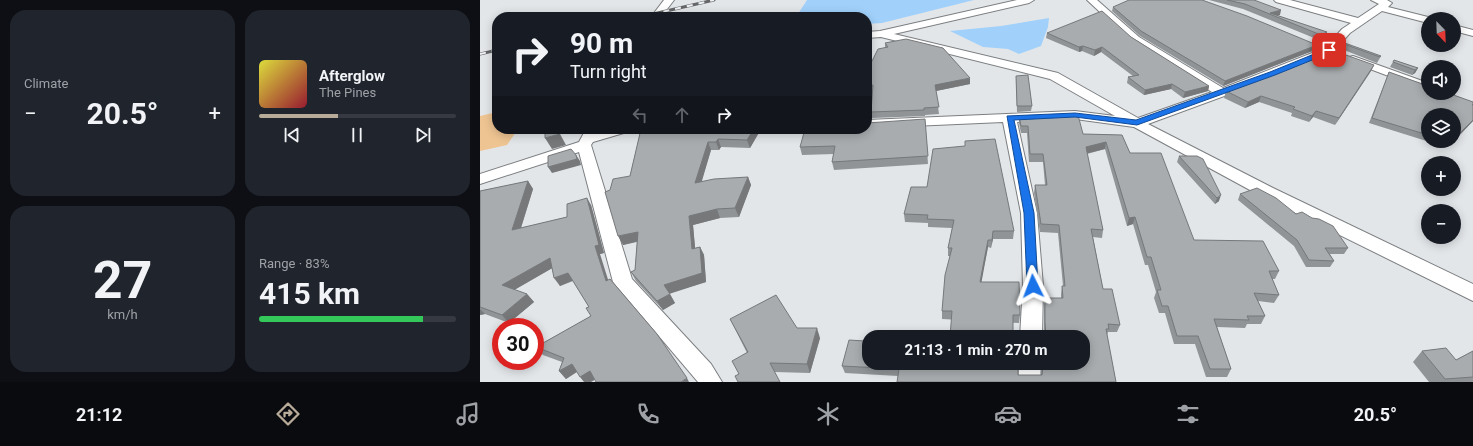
<!DOCTYPE html>
<html lang="en">
<head>
<meta charset="utf-8">
<style>
  body { margin:0; font-family:Roboto,sans-serif; background:#20242c; color:#f1f3f6; height:100vh; display:flex; flex-direction:column; font-size:15px; white-space:nowrap }
  * { box-sizing:border-box; margin:0 }
  p { font-size:13px; color:#9ea1a6 }
  .icon { flex:none; width:22px; height:22px; fill:none; stroke:currentColor; stroke-width:2; stroke-linecap:round; stroke-linejoin:round }
  .map { position:relative; flex:1; overflow:hidden }
  .details { display:flex; flex-direction:column; gap:10px; padding:10px; background:#0d0f14; width:480px }
  .details>* { flex:none }
  .banner { position:absolute; left:12px; top:12px; width:380px; height:122px; border-radius:16px; box-shadow:0 2px 10px #0003; background:#171b24; color:#f1f3f6; overflow:hidden }
  .needle { width:26px; rotate:157deg }
  .fabs { position:absolute; left:941px; top:12px; display:grid; gap:8px }
  .fabs a { display:grid; place-items:center; width:40px; height:40px; border-radius:50%; background:#171b24; box-shadow:0 2px 10px #0003; font-size:20px }
  .speed { position:absolute; left:12px; top:318px; display:flex; gap:8px; font-size:20px; font-weight:700; text-align:center }
  .speed>* { display:grid; place-content:center; width:52px; height:52px; border-radius:50%; background:#171b24; box-shadow:0 2px 10px #0003; line-height:1 }
  .speed .limit { border:6px solid #d22; background:#fff; color:#111 }
  .pin { position:absolute; display:grid; place-items:center; width:34px; height:34px; color:#fff; margin:-17px; border-radius:8px; box-shadow:0 2px 6px #0006 }
  .me { position:absolute; width:44px; margin:-22px; rotate:357deg; stroke-linejoin:round; filter:drop-shadow(0 0 3px #0008) }
  .turn { display:flex; align-items:center; gap:14px; height:84px; padding:0 12px; font-size:18px }
  .turn .icon { width:52px; height:52px; stroke-width:2.5 }
  .turn b { display:block; font-size:28px; line-height:34px }
  .lanes { display:flex; align-items:center; height:38px; padding:0 12px; background:#0003; justify-content:center; gap:20px; direction:ltr }
  .lanes .off { opacity:.35 }
  .big { font-size:30px; font-weight:700; line-height:1.1 }
  .details .widget { flex:1; display:flex; flex-direction:column; justify-content:center; gap:6px; min-width:0; padding:0 14px; border-radius:16px; background:#20242c }
  .details .dial { align-items:center; gap:0 }
  .dial b { font-size:52px; line-height:1 }
  .song { display:flex; align-items:center; gap:12px }
  .cover { width:48px; height:48px; border-radius:6px; background:linear-gradient(135deg,hsl(60 70% 55%),hsl(350 70% 35%)) }
  .played { height:4px; border-radius:2px; background:linear-gradient(90deg,#b8ab99 40%,#363941 40%) }
  .keys { display:flex; justify-content:space-around; direction:ltr }
  .heat { display:flex; justify-content:space-between; align-items:center; font-size:22px; direction:ltr }
  .charge { height:6px; border-radius:3px; background:linear-gradient(90deg,#34c759 83%,#363941 0) }
  .details .tiles { flex:1; display:grid; gap:10px; grid-template-columns:repeat(2,1fr) }
  .trip { position:absolute; left:382px; top:330px; width:228px; height:40px; border-radius:16px; background:#171b24; box-shadow:0 2px 10px #0003; font-weight:700; line-height:40px; text-align:center }
  .menu { display:flex; height:64px; justify-content:space-around; align-items:center; background:#090b0e; color:#9ea1a6 }
  .menu .icon { width:28px; height:28px }
  .menu .selected { color:#b8ab99 }
  .menu b { font-size:18px; color:#f1f3f6 }
  main { display:flex; flex:1; min-height:0 }
  .map>svg:first-child { display:block }
</style>
</head>
<body>
<main>
<section class="details">
<div class="tiles">
<div class="widget"><p>Climate</p>
<div class="heat"><a>−</a><b class="big">20.5°</b><a>+</a></div>
</div>
<div class="widget">
<div class="song"><i class="cover"></i><div><b>Afterglow</b><p>The Pines</p></div></div>
<div class="played"></div>
<div class="keys"><svg class="icon" aria-label="previous" viewBox="0 0 24 24"><path d="M18 5L8 12l10 7zM5 5v14"/></svg><svg class="icon" aria-label="pause" viewBox="0 0 24 24"><path d="M8 5v14M16 5v14"/></svg><svg class="icon" aria-label="next" viewBox="0 0 24 24"><path d="M6 5l10 7-10 7zM19 5v14"/></svg></div>
</div>
<div class="widget dial"><b>27</b><p>km/h</p></div>
<div class="widget"><p>Range · 83%</p><b class="big">415 km</b><div class="charge"></div></div>
</div>
</section>
<div class="map">
<svg width="993" height="382" viewBox="0 0 993 382">
  <rect width="100%" height="100%" fill="#e3e6e9"/>
  <polygon fill="#eec492" points="17,112 17,129 38,129 27,145 0,151 0,116"/>
  <g fill="#a1d1fb">
    <polygon points="327,0 494,0 402,23 387,24 387,17 316,17"/>
    <polygon points="569,18 568,27 561,46 539,54 528,49 503,47 470,31 521,26"/>
  </g>
  <g fill="none" stroke-linecap="round" stroke-linejoin="round">
    <g stroke="#7c7f81" stroke-width="2">
      <g id="street">
        <polygon points="184,0 194,0 181,17 171,17"/>
        <polygon points="537,0 554,0 549,3 414,34 578,73 658,118 732,92 651,41 607,0 617,0 659,37 743,88 845,48 862,29 871,23 796,2 794,0 810,0 878,18 899,4 891,0 907,0 912,3 908,7 952,18 948,19 948,23 902,11 870,33 853,52 796,77 668,124 793,188 993,284 993,301 781,196 654,127 595,119 537,122 557,213 563,286 562,337 540,337 543,286 541,213 523,122 387,128 387,120 595,111 635,116 570,79 401,37 387,38 387,32 400,31"/>
        <polygon points="974,25 993,30 993,36 974,31"/>
        <polygon points="873,56 948,83 948,91 869,61 867,59 869,57"/>
        <polygon points="106,129 120,129 119,131 127,129 149,129 147,132 113,142 111,145 152,279 231,364 242,382 218,382 133,282 99,152 0,184 0,174 99,142"/>
        <polygon points="539,363 561,363 560,382 538,382"/>
      </g>
    </g>
    <use href="#street" fill="#fff" fill-rule="evenodd"/>
    <g stroke="#656668" stroke-width="3">
      <g id="rail">
        <polyline points="160,17 234,0"/>
        <polyline points="0,54 17,50"/>
      </g>
    </g>
    <use href="#rail" stroke="#f0f3f6" stroke-width="2" stroke-dasharray="6" stroke-linecap="butt"/>
  </g>
  <g fill="#909496">
    <polygon points="729,0 774,0 800,15 797,15 845,37 839,40 763,9"/>
    <polygon points="633,7 835,50 743,86 660,36 632,11"/>
    <polygon points="567,33 651,37 729,86 728,91 703,98 691,89 664,95 647,83 648,77 653,76 621,52 614,56 602,51 599,52 566,38"/>
    <polygon points="405,43 490,84 456,91 459,114 445,115 445,116 392,118 391,112 392,91 387,91 387,65 390,65 405,47"/>
    <polygon points="861,43 901,56 897,63 859,48"/>
    <polygon points="914,60 938,68 935,73 932,75 910,67"/>
    <polygon points="894,65 891,71 855,125 833,117 829,122 811,116 812,113 779,102 765,108 744,98 746,91"/>
    <polygon points="909,72 993,102 993,121 974,141 974,115 948,115 948,141 974,141 970,145 958,141 956,144 889,123 907,77"/>
    <polygon points="536,76 552,106 551,111 537,112"/>
    <polygon points="539,116 603,134 642,135 650,153 714,240 799,271 795,279 792,279 799,295 794,303 778,301 785,316 781,324 767,324 765,328 737,327 751,369 747,377 726,377 715,344 694,344 685,313 679,313 674,298 676,292 668,265 665,265 653,224 647,226 625,149 607,154 623,230 622,238 613,237 623,289 640,325 637,332 628,332 627,335 636,382 418,376 365,373 362,366 386,343 538,375 561,375 562,363 603,363 603,337 564,337 564,306 565,298 581,298 581,294 582,286 583,286 578,233 560,232 554,193 555,185 565,185 563,162 549,162 547,133 541,133 539,123"/>
    <polygon points="445,119 448,164 354,170 352,162 354,154 322,155 320,147"/>
    <polygon points="161,129 281,129 270,148 241,147 239,150 231,150 221,182 268,177 271,185 259,217 240,218 213,225 215,248 220,247 224,255 226,282 189,293 195,303 183,310 156,281 151,272 155,270 157,242 143,245 150,176"/>
    <polygon points="485,141 534,231 533,239 513,239 511,248 508,247 501,282 540,315 539,323 462,319 462,311 470,256 468,256 468,248 472,228 448,227 448,223 425,222 424,214 447,187 485,147"/>
    <polygon points="699,156 723,159 739,201 735,204 697,162"/>
    <polygon points="48,181 53,189 41,228 87,217 111,205 124,253 120,254 114,380 97,372 86,379 79,371 82,362 63,355 56,347 111,316 109,307 93,281 80,286 72,268 34,290 47,294 54,302 29,323 5,314 0,315 0,191"/>
    <polygon points="760,194 816,214 868,248 864,254 850,254 854,261 850,267 826,267 814,246 758,200"/>
    <polygon points="250,319 317,328 340,338 330,373 295,372 259,374 267,353"/>
    <polygon points="942,351 976,360 993,351 993,382 949,382 933,362"/>
  </g>
  <g fill="#76787a">
    <polygon points="801,10 800,15 794,16 790,13"/>
    <polygon points="847,32 845,37 839,40 841,35"/>
    <polygon points="837,45 835,50 743,86 745,81"/>
    <polygon points="603,46 602,51 599,52 599,47"/>
    <polygon points="622,47 621,52 614,56 615,50"/>
    <polygon points="894,65 891,71 855,125 859,118"/>
    <polygon points="938,68 935,73 932,75 935,70"/>
    <polygon points="490,78 490,84 456,91 455,85"/>
    <polygon points="692,84 691,89 664,95 665,90"/>
    <polygon points="729,86 728,91 703,98 705,92"/>
    <polygon points="781,96 779,102 765,108 768,102"/>
    <polygon points="836,111 833,117 829,122 832,116"/>
    <polygon points="993,120 993,121 974,141 974,139"/>
    <polygon points="274,129 281,129 270,148 267,140"/>
    <polygon points="80,134 86,145 72,149 65,138"/>
    <polygon points="238,139 241,147 239,150 236,142"/>
    <polygon points="228,142 231,150 219,191 215,183"/>
    <polygon points="626,142 625,149 604,154 606,147"/>
    <polygon points="96,155 100,161 101,165 72,173 68,167"/>
    <polygon points="268,177 271,185 259,217 255,208"/>
    <polygon points="48,181 53,189 38,237 32,230"/>
    <polygon points="741,195 739,201 735,204 737,198"/>
    <polygon points="107,198 111,205 124,253 120,254 131,289 126,281 115,246"/>
    <polygon points="237,209 240,218 213,225 216,258 212,249 209,216"/>
    <polygon points="655,217 653,224 647,226 649,218"/>
    <polygon points="513,231 513,239 511,248 512,240"/>
    <polygon points="158,232 163,240 143,245 138,236"/>
    <polygon points="508,240 508,247 500,290 500,282"/>
    <polygon points="220,247 224,255 226,282 189,294 184,285"/>
    <polygon points="70,258 76,266 29,293 22,285"/>
    <polygon points="88,273 94,280 80,286 74,278"/>
    <polygon points="47,294 54,302 29,323 22,315"/>
    <polygon points="190,294 195,303 183,310 177,301"/>
    <polygon points="0,309 5,314 0,315"/>
    <polygon points="337,328 340,338 330,373 327,364"/>
    <polygon points="92,364 98,371 86,379 79,371"/>
    <polygon points="110,371 116,379 111,382 104,382 100,377"/>
    <polygon points="207,378 209,382 201,382"/>
  </g>
  <g fill="#a8acae" stroke="#76787a">
    <polygon points="649,0 722,0 767,16 837,45 745,81 661,31 633,7"/>
    <polygon points="747,0 774,0 801,10 790,13 847,32 841,35 765,4"/>
    <polygon points="622,11 651,37 729,86 705,92 692,84 665,90 648,77 659,75 622,47 615,50 603,46 599,47 567,33"/>
    <polygon points="426,39 463,48 490,78 455,85 459,107 444,108 444,110 391,112 393,85 387,85 387,65 390,65 398,49 408,47 405,43"/>
    <polygon points="862,42 901,56 900,57 861,43"/>
    <polygon points="852,50 894,65 859,118 836,111 832,116 813,109 815,107 781,96 768,102 746,91 799,72"/>
    <polygon points="914,60 938,68 935,70 913,62"/>
    <polygon points="909,72 948,86 948,93 968,93 993,102 993,104 992,105 993,105 993,120 974,139 974,115 948,115 948,135 892,118"/>
    <polygon points="548,75 552,106 537,106 536,76"/>
    <polygon points="598,115 603,134 642,135 650,153 681,153 714,240 783,241 799,271 789,271 799,295 774,293 785,316 767,316 769,320 734,319 751,369 730,369 718,336 697,336 688,306 682,306 677,290 681,290 671,257 667,257 655,217 649,218 626,142 606,147 623,230 611,229 623,289 632,289 640,325 628,324 629,329 626,329 636,382 417,382 419,369 362,366 369,340 385,341 385,343 389,343 389,363 538,363 538,375 562,375 563,363 603,363 603,337 566,337 565,322 565,298 583,298 582,286 585,286 579,225 561,224 555,185 567,185 563,154 550,154 548,126 541,126 539,116"/>
    <polygon points="445,119 448,156 352,162 355,146 320,147 325,129 387,129 387,123"/>
    <polygon points="65,129 76,129 80,134 65,138"/>
    <polygon points="161,129 274,129 267,140 238,139 236,142 228,142 215,183 234,179 268,177 255,208 237,209 209,216 212,249 220,247 222,273 184,285 190,294 177,301 151,272 155,270 158,232 138,236 125,192 130,190 133,179 150,176"/>
    <polygon points="515,139 534,231 513,231 512,240 508,240 500,282 539,282 540,315 533,315 533,337 470,337 472,311 462,311 465,275 472,248 468,248 474,220 447,219 448,215 424,214 431,187 447,187 453,149 485,146 485,141"/>
    <polygon points="91,149 96,155 97,159 68,167 68,156"/>
    <polygon points="699,156 717,156 723,159 741,195 737,198"/>
    <polygon points="48,181 32,230 87,217 87,204 107,198 119,245 115,246 126,281 130,279 177,334 207,378 201,382 116,382 110,371 100,377 92,364 79,371 84,358 56,347 111,316 106,308 109,307 88,273 74,278 70,258 22,285 47,294 22,315 0,307 0,191"/>
    <polygon points="777,188 796,198 816,214 822,212 832,218 839,219 853,226 868,248 845,248 854,261 829,260 817,240 760,194"/>
    <polygon points="296,295 317,328 337,328 327,364 290,363 300,382 258,382 255,376 259,374 252,361 268,352 250,319"/>
    <polygon points="966,348 976,360 993,351 993,377 965,379 942,351"/>
  </g>
  <polygon fill="#1a73e8" stroke="#114b97" points="849,48 852,50 852,52 795,75 657,125 595,117 534,120 554,213 558,286 553,290 549,289 547,286 544,213 527,116 595,113 656,120 790,72"/>
</svg>
<div class="fabs">
<a><svg class="needle" viewBox="-14 -14 28 28"><path d="M0-13l5 13h-10z" fill="#e53935"/><path d="M0 13l5-13h-10z" fill="#9ea1a6"/></svg></a>
<a><svg class="icon" aria-label="sound" viewBox="0 0 24 24"><path d="M4 9h4l5-4v14l-5-4H4zM17 9q2 3 0 6"/></svg></a>
<a><svg class="icon" aria-label="layers" viewBox="0 0 24 24"><path d="M12 4l9 5-9 5-9-5zM3 14l9 5 9-5"/></svg></a>
<a>+</a>
<a>−</a>
</div>
<div class="speed"><div class="limit">30</div></div>
<div class="pin" style="left:849px;top:50px;background:#d93025"><svg class="icon" aria-label="arrive" viewBox="0 0 24 24"><path d="M6 21V4h12l-3 4 3 4H6"/></svg></div>
<svg class="me" style="left:553px;top:286px" viewBox="-20 -20 40 40"><path d="M0-17L14 15 0 8-14 15z" fill="#1a73e8" stroke="#fff" stroke-width="4"/></svg>
<div class="trip">21:13 · 1 min · 270 m</div>
<div class="banner">
<div class="turn"><svg class="icon" aria-label="right" viewBox="0 0 24 24"><path d="M7 20v-9h11M14 6l5 5-5 5"/></svg><div><b>90 m</b>Turn right</div></div>
<div class="lanes"><svg class="icon off" aria-label="left" viewBox="0 0 24 24"><path d="M17 20v-9H6M10 6l-5 5 5 5"/></svg><svg class="icon off" aria-label="ahead" viewBox="0 0 24 24"><path d="M12 20V5M6 11l6-6 6 6"/></svg><svg class="icon" aria-label="right" viewBox="0 0 24 24"><path d="M7 20v-9h11M14 6l5 5-5 5"/></svg></div>
</div>
</div>
</main>
<nav class="menu">
<b>21:12</b>
<svg class="icon selected" aria-label="directions" viewBox="0 0 24 24"><path d="M12 3l9 9-9 9-9-9zM9 14v-3h6M13 9l2 2-2 2"/></svg>
<svg class="icon" aria-label="music" viewBox="0 0 24 24"><path d="M9 18V5l10-2v13"/><circle cx="6" cy="18" r="3"/><circle cx="16" cy="16" r="3"/></svg>
<svg class="icon" aria-label="phone" viewBox="0 0 24 24"><path d="M5 4h4l2 5-3 2q2 4 5 5l2-3 5 2v4C11 20 4 13 5 4z"/></svg>
<svg class="icon" aria-label="climate" viewBox="0 0 24 24"><path d="M12 3v18M4 7l16 10M4 17L20 7"/></svg>
<svg class="icon" aria-label="car" viewBox="0 0 24 24"><path d="M5 17H2v-5l4-1 3-4h7l3 4 3 1v5h-3M9 17h6M6 11h13"/><circle cx="7" cy="17" r="2"/><circle cx="17" cy="17" r="2"/></svg>
<svg class="icon" aria-label="filters" viewBox="0 0 24 24"><path d="M4 7h16M4 17h16"/><circle cx="9" cy="7" r="2"/><circle cx="15" cy="17" r="2"/></svg>
<b>20.5°</b>
</nav>
</body>
</html>
